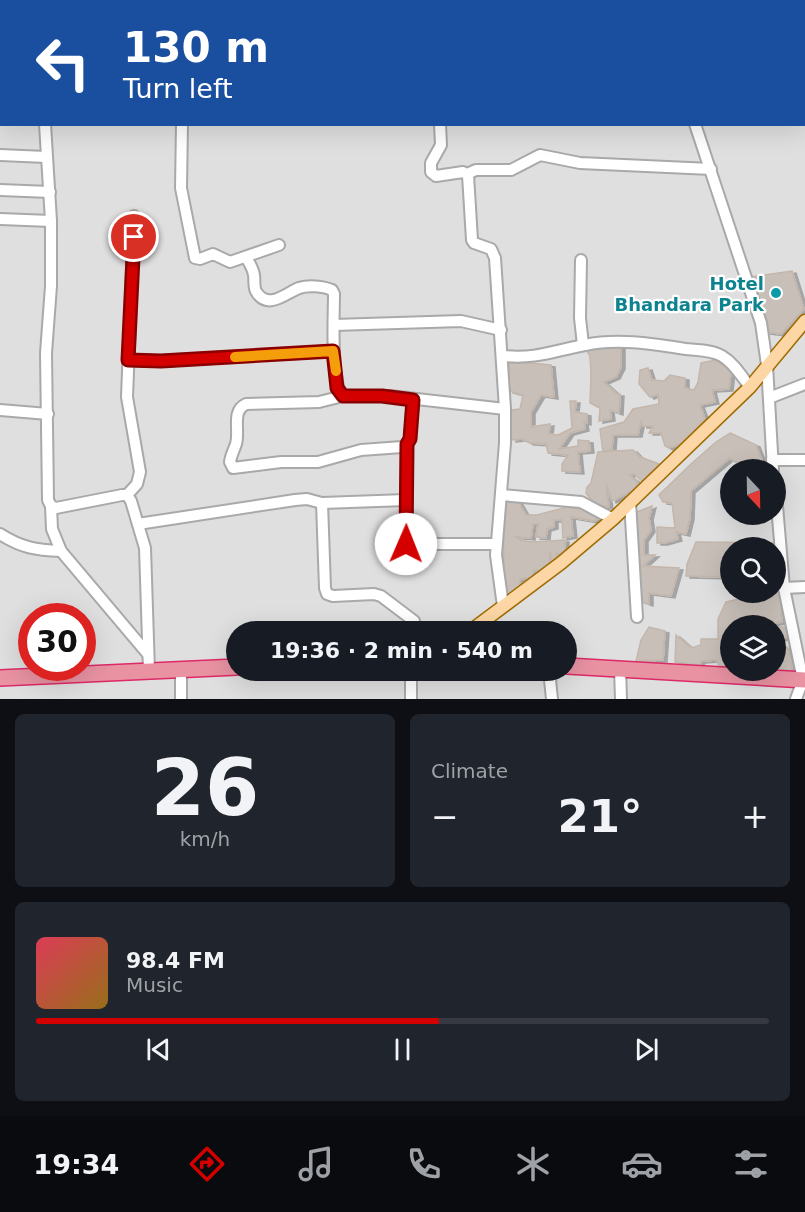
<!DOCTYPE html>
<html lang="en">
<head>
<meta charset="utf-8">
<style>
  body { margin:0; font-family:"DejaVu Sans",sans-serif; background:#20242c; color:#f1f3f6; height:100vh; display:flex; flex-direction:column; font-size:22px; white-space:nowrap }
  * { box-sizing:border-box; margin:0 }
  p { font-size:20px; color:#9ea1a6 }
  .icon { flex:none; width:33px; height:33px; fill:none; stroke:currentColor; stroke-width:2; stroke-linecap:round; stroke-linejoin:round }
  .map { position:relative; height:699px; overflow:hidden }
  .details { display:flex; flex-direction:column; gap:15px; padding:15px; background:#0d0f14; flex:1 }
  .details>* { flex:none }
  .guide { position:absolute; left:0px; top:0px; width:806px; height:126px; box-shadow:0 6px 24px #0002; background:#1a4fa0; color:#fff; overflow:hidden }
  .needle { width:39px; rotate:158deg }
  .fabs { position:absolute; left:720px; top:459px; display:grid; gap:12px }
  .fabs a { display:grid; place-items:center; width:66px; height:66px; border-radius:50%; background:#171b24; box-shadow:0 6px 24px #0002; font-size:30px }
  .speed { position:absolute; left:18px; top:603px; display:flex; gap:12px; font-size:30px; font-weight:700; text-align:center }
  .speed>* { display:grid; place-content:center; width:78px; height:78px; border-radius:50%; background:#171b24; box-shadow:0 6px 24px #0002; line-height:1 }
  .speed .limit { border:9px solid #d22; background:#fff; color:#111 }
  .pin { position:absolute; display:grid; place-items:center; width:51px; height:51px; color:#fff; margin:-26px; border:3px solid #fff; border-radius:50%; box-shadow:0 2px 6px #0007 }
  .me { position:absolute; width:66px; margin:-33px; rotate:1deg; stroke-linejoin:round; filter:drop-shadow(0 0 4px #0008) }
  .turn { display:flex; align-items:center; gap:21px; height:126px; padding:0 24px; font-size:27px }
  .turn .icon { width:78px; height:78px; stroke-width:2.5 }
  .turn b { display:block; font-size:42px; line-height:51px }
  .big { font-size:45px; font-weight:600; line-height:1.1 }
  .details .widget { flex:1; display:flex; flex-direction:column; justify-content:center; gap:9px; min-width:0; padding:0 21px; border-radius:9px; background:#20242c }
  .details .dial { align-items:center; gap:0 }
  .dial b { font-size:78px; line-height:1 }
  .song { display:flex; align-items:center; gap:18px }
  .cover { width:72px; height:72px; border-radius:9px; background:linear-gradient(135deg,hsl(350 70% 55%),hsl(40 70% 35%)) }
  .played { height:6px; border-radius:3px; background:linear-gradient(90deg,#d40000 55%,#363941 55%) }
  .keys { display:flex; justify-content:space-around; direction:ltr }
  .heat { display:flex; justify-content:space-between; align-items:center; font-size:33px; direction:ltr }
  .details .tiles { flex:1; display:grid; gap:15px; grid-template-columns:1fr 1fr }
  .widget:last-child { grid-column:span 2 }
  .trip { position:absolute; left:226px; top:621px; width:351px; height:60px; border-radius:30px; background:#171b24; box-shadow:0 6px 24px #0002; font-weight:600; line-height:60px; text-align:center }
  .tabs { display:flex; height:96px; justify-content:space-around; align-items:center; background:#090b0e; color:#9ea1a6 }
  .tabs .icon { width:42px; height:42px }
  .tabs .current { color:#d40000 }
  .tabs b { font-size:27px; color:#f1f3f6 }
  .map>svg:first-child { display:block }
</style>
</head>
<body>
<div class="map">
<svg width="805" height="699" viewBox="0 0 805 699">
  <defs>
    <filter id="shadow"><feDropShadow dx="4" dy="2" stdDeviation="0" flood-color="#0004"/></filter>
  </defs>
  <rect width="100%" height="100%" fill="#f2efe9"/>
  <path fill="#e0dfdf" fill-rule="evenodd" d="M0 0 86 1 2 2V124H804V2L345 1 805 0V699H0ZM730 470H776V514H730ZM730 548H776V592H730ZM32 616H82V668H32ZM730 626H776V670H730ZM237 632H567V670H237Z"/>
  <g fill="#c7bfb8" stroke="#c4b6ab" stroke-width="1.5" filter="url(#shadow)">
    <polygon points="792,271 804,309 781,334 766,332 749,277"/>
    <polygon points="621,346 621,367 616,377 604,382 617,394 620,394 619,413 610,410 611,419 599,421 600,408 590,403 591,374 590,356 585,348"/>
    <polygon points="716,360 731,371 729,389 712,390 715,402 700,405 705,419 681,444 669,448 665,446 661,433 649,433 653,426 643,426 641,421 638,435 613,435 612,449 603,452 600,429 624,422 633,409 659,404 658,394 650,397 639,384 640,370 648,368 652,380 664,381 670,375 685,378 685,388 694,390 698,382 701,363"/>
    <polygon points="509,361 551,365 554,397 541,395 531,412 531,427 550,424 549,434 558,435 572,428 570,401 576,401 575,412 587,414 587,423 584,422 585,429 570,433 559,449 578,446 578,440 589,441 590,451 578,452 580,472 562,471 562,464 568,455 548,453 546,444 530,443 522,439 512,440 510,421 512,410 520,409 523,395 509,391"/>
    <polygon points="730,433 756,445 763,463 748,463 749,470 740,470 739,465 730,458 691,491 690,518 686,534 676,532 678,539 664,543 657,543 657,527 675,528 672,503 663,502 659,495 691,464 716,442"/>
    <polygon points="633,450 640,457 659,464 652,475 643,482 634,474 629,475 638,482 635,490 612,501 606,483 609,507 595,505 586,493 587,487 591,483 598,452"/>
    <polygon points="507,500 519,503 526,515 537,515 567,507 587,510 602,517 594,521 571,517 573,536 563,538 562,520 554,520 554,527 547,529 546,538 536,537 538,524 533,524 531,538 516,537 520,540 531,542 565,540 565,551 561,556 557,553 556,560 552,561 550,552 549,569 543,572 534,570 532,577 520,579 520,589 508,597 504,572 503,517"/>
    <polygon points="652,506 649,518 651,530 644,540 644,555 655,555 643,566 679,568 671,596 649,593 649,604 640,601 634,513"/>
    <polygon points="696,542 776,543 777,588 776,588 776,548 730,548 730,577 686,576 687,564"/>
    <polygon points="780,590 782,622 761,626 730,626 730,667 719,666 716,660 701,661 700,665 675,662 676,635 691,648 701,645 701,639 718,639 718,619 726,602"/>
    <polygon points="649,627 665,631 663,660 636,661 641,640"/>
    <polygon points="776,627 793,627 788,638 776,639"/>
    <polygon points="776,645 787,647 791,659 792,672 774,670"/>
  </g>
  <g fill="none" stroke-linecap="round" stroke-linejoin="round">
    <g stroke="#a9a9a9" stroke-width="14">
      <g id="minor">
        <polyline points="45,0 45,2"/>
        <polyline points="484,0 484,2"/>
        <polyline points="651,0 651,2"/>
        <polyline points="714,2 714,0"/>
        <polyline points="0,24 2,24"/>
        <polyline points="0,105 2,105"/>
        <polyline points="45,124 51,221 51,286 46,353 48,500 51,506 56,508 122,495 127,495 131,501 145,548 149,671"/>
        <polyline points="182,124 181,188 195,258 200,259 213,254 230,262 279,245"/>
        <polyline points="440,124 441,145 431,163 431,172 436,176 463,172 468,175 472,240 474,243 491,249 495,258 505,409 505,443 496,555 503,606"/>
        <polyline points="695,124 761,323 767,365 773,470"/>
        <polyline points="0,155 46,157"/>
        <polyline points="467,174 476,170 511,170 540,155 580,163 711,169"/>
        <polyline points="0,190 50,192"/>
        <polyline points="0,219 51,221"/>
        <path d="M246 257C249 263 253 268 254 275 255 281 253 288 257 293 269 310 286 293 299 288 308 285 323 286 332 290L334 294C334 315 330 383 343 396H390L505 409"/>
        <polyline points="581,260 580,318 583,345"/>
        <polyline points="334,325 461,321 501,330"/>
        <path d="M503 356C538 359 552 351 585 345 618 338 653 344 686 349 698 350 712 350 722 356 734 363 742 377 750 387"/>
        <polyline points="128,360 161,361 333,351"/>
        <path d="M343 396 319 402 246 404C231 411 240 430 236 444 234 450 231 455 230 462L233 468 281 462H318L361 450 402 447 407 444 410 439 413 400"/>
        <polyline points="769,398 805,384"/>
        <polyline points="0,410 48,414"/>
        <polyline points="407,444 406,544 496,544"/>
        <polyline points="772,460 805,460"/>
        <polyline points="776,494 784,588 803,680 796,699"/>
        <polyline points="127,495 137,484 140,472 127,397 134,216"/>
        <polyline points="501,495 581,502 613,519"/>
        <polyline points="630,502 637,617"/>
        <polyline points="322,503 325,588 327,594 333,596 374,594 381,596 414,621 415,632"/>
        <polyline points="51,506 52,529 61,551 147,653"/>
        <polyline points="138,524 295,500 307,499 322,503 406,500"/>
        <path d="M0 534C22 548 36 550 61 551"/>
        <polyline points="784,588 805,587"/>
        <polyline points="620,668 621,699"/>
        <polyline points="549,670 552,699"/>
        <polyline points="181,699 181,669"/>
        <polyline points="411,699 411,670"/>
      </g>
    </g>
    <g stroke="#a06b00" stroke-width="15">
      <polyline id="major" points="469,632 561,563 613,519 750,387 805,321"/>
    </g>
    <g stroke="#dc2a67" stroke-width="18">
      <g id="highway">
        <polyline points="567,666 805,680"/>
        <polyline points="0,678 237,667"/>
      </g>
    </g>
    <use href="#minor" stroke="#fff" stroke-width="10"/>
    <use href="#major" stroke="#fcd6a4" stroke-width="12"/>
    <use href="#highway" stroke="#e892a2" stroke-width="15"/>
  </g>
  <g fill="none" stroke-linecap="round" stroke-linejoin="round">
    <g stroke="#8a0000" stroke-width="15">
      <polyline id="route" points="134,237 128,360 161,361 333,351 337,388 343,396 382,396 413,400 410,439 407,444 406,544"/>
    </g>
    <use href="#route" stroke="#d40000" stroke-width="10"/>
    <polyline stroke="#f59e0b" stroke-width="10" points="235,357 333,351 336,371"/>
  </g>
  <circle fill="#0f9aa8" stroke="#fff" stroke-width="2" cx="776" cy="293" r="6"/>
  <g text-anchor="middle" dominant-baseline="central" stroke-width="4.5" stroke-linejoin="round" paint-order="stroke">
    <g font-size="18" font-weight="bold" fill="#0d838f" stroke="#fff" text-anchor="end">
      <text x="764" y="283">Hotel<tspan x="764" dy="21">Bhandara Park</tspan></text>
    </g>
  </g>
</svg>
<div class="fabs">
<a><svg class="needle" viewBox="-14 -14 28 28"><path d="M0-13l5 13h-10z" fill="#e53935"/><path d="M0 13l5-13h-10z" fill="#9ea1a6"/></svg></a>
<a><svg class="icon" aria-label="search" viewBox="0 0 24 24"><circle cx="10" cy="10" r="6"/><path d="M15 15l6 6"/></svg></a>
<a><svg class="icon" aria-label="layers" viewBox="0 0 24 24"><path d="M12 4l9 5-9 5-9-5zM3 14l9 5 9-5"/></svg></a>
</div>
<div class="speed"><div class="limit">30</div></div>
<div class="pin" style="left:134px;top:237px;background:#d93025"><svg class="icon" aria-label="arrive" viewBox="0 0 24 24"><path d="M6 21V4h12l-3 4 3 4H6"/></svg></div>
<svg class="me" style="left:406px;top:544px" viewBox="-20 -20 40 40"><circle r="19" fill="#fff"/><path d="M0-13L10 11 0 6-10 11z" fill="#d40000"/></svg>
<div class="trip">19:36 · 2 min · 540 m</div>
<div class="guide">
<div class="turn"><svg class="icon" aria-label="left" viewBox="0 0 24 24"><path d="M17 20v-9H6M10 6l-5 5 5 5"/></svg><div><b>130 m</b>Turn left</div></div>
</div>
</div>
<section class="details">
<div class="tiles">
<div class="widget dial"><b>26</b><p>km/h</p></div>
<div class="widget"><p>Climate</p>
<div class="heat"><a>−</a><b class="big">21°</b><a>+</a></div>
</div>
<div class="widget">
<div class="song"><i class="cover"></i><div><b>98.4 FM</b><p>Music</p></div></div>
<div class="played"></div>
<div class="keys"><svg class="icon" aria-label="previous" viewBox="0 0 24 24"><path d="M18 5L8 12l10 7zM5 5v14"/></svg><svg class="icon" aria-label="pause" viewBox="0 0 24 24"><path d="M8 5v14M16 5v14"/></svg><svg class="icon" aria-label="next" viewBox="0 0 24 24"><path d="M6 5l10 7-10 7zM19 5v14"/></svg></div>
</div>
</div>
</section>
<nav class="tabs">
<b>19:34</b>
<svg class="icon current" aria-label="directions" viewBox="0 0 24 24"><path d="M12 3l9 9-9 9-9-9zM9 14v-3h6M13 9l2 2-2 2"/></svg>
<svg class="icon" aria-label="music" viewBox="0 0 24 24"><path d="M9 18V5l10-2v13"/><circle cx="6" cy="18" r="3"/><circle cx="16" cy="16" r="3"/></svg>
<svg class="icon" aria-label="phone" viewBox="0 0 24 24"><path d="M5 4h4l2 5-3 2q2 4 5 5l2-3 5 2v4C11 20 4 13 5 4z"/></svg>
<svg class="icon" aria-label="climate" viewBox="0 0 24 24"><path d="M12 3v18M4 7l16 10M4 17L20 7"/></svg>
<svg class="icon" aria-label="car" viewBox="0 0 24 24"><path d="M5 17H2v-5l4-1 3-4h7l3 4 3 1v5h-3M9 17h6M6 11h13"/><circle cx="7" cy="17" r="2"/><circle cx="17" cy="17" r="2"/></svg>
<svg class="icon" aria-label="filters" viewBox="0 0 24 24"><path d="M4 7h16M4 17h16"/><circle cx="9" cy="7" r="2"/><circle cx="15" cy="17" r="2"/></svg>
</nav>
</body>
</html>
